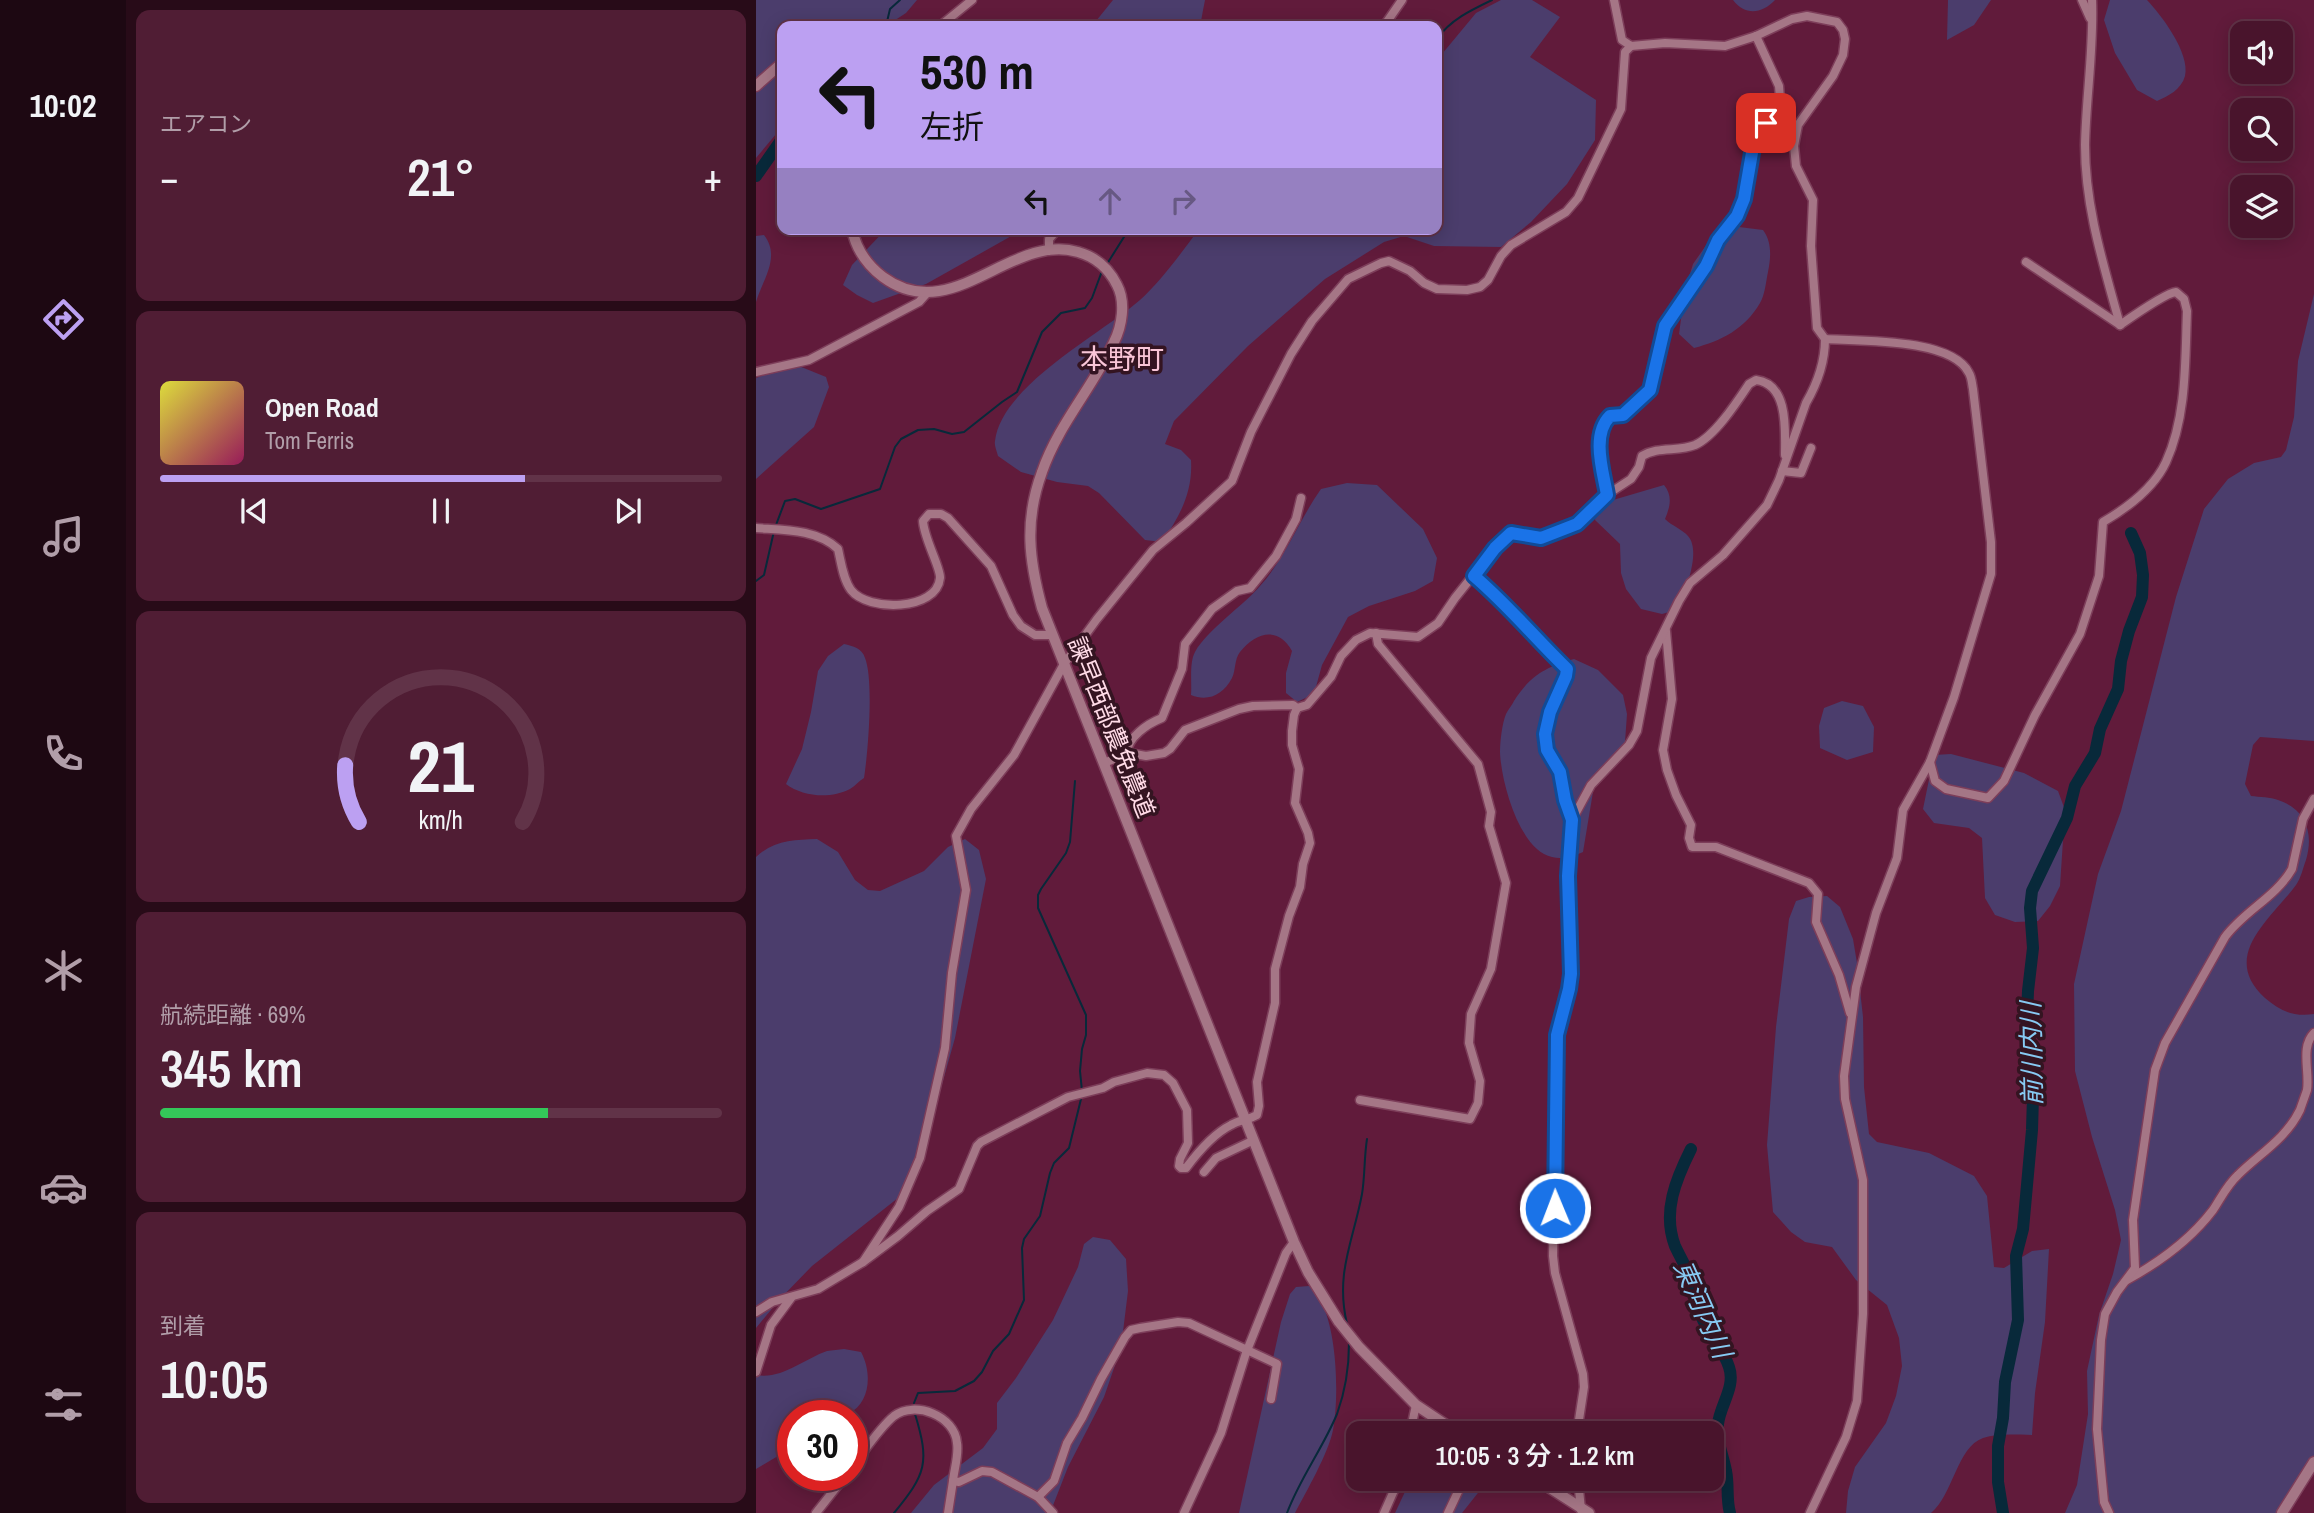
<!DOCTYPE html>
<html lang="ja">
<head>
<meta charset="utf-8">
<style>
  body { margin:0; font-family:"Archivo Narrow","Noto Sans JP",sans-serif; background:#501d34; color:#f1f3f6; height:100vh; display:flex; flex-direction:column; font-size:26px; white-space:nowrap }
  * { box-sizing:border-box; margin:0 }
  p { font-size:23px; color:#b19ea9 }
  .icon { flex:none; width:38px; height:38px; fill:none; stroke:currentColor; stroke-width:2; stroke-linecap:round; stroke-linejoin:round }
  .map { position:relative; flex:1; overflow:hidden }
  .side { display:flex; flex-direction:column; gap:10px; padding:10px; background:#280b18; width:630px }
  .side>* { flex:none }
  .guide { position:absolute; left:21px; top:21px; width:665px; height:214px; border-radius:14px; box-shadow:0 4px 18px #0003,0 0 0 2px #613348; background:#bca0f2; color:#111; overflow:hidden }
  .tools { position:absolute; left:1474px; top:21px; display:grid; gap:14px }
  .tools a { display:grid; place-items:center; width:63px; height:63px; border-radius:14px; background:#49142c; box-shadow:0 4px 18px #0003,0 0 0 2px #613348; font-size:35px }
  .speed { position:absolute; left:21px; top:1400px; display:flex; gap:14px; font-size:35px; font-weight:700; text-align:center }
  .speed>* { display:grid; place-content:center; width:91px; height:91px; border-radius:50%; background:#49142c; box-shadow:0 4px 18px #0003,0 0 0 2px #613348; line-height:1 }
  .speed .limit { border:10px solid #d22; background:#fff; color:#111 }
  .pin { position:absolute; display:grid; place-items:center; width:60px; height:60px; color:#fff; margin:-30px; border-radius:14px; box-shadow:0 4px 10px #0006 }
  .me { position:absolute; width:77px; margin:-38px; rotate:359deg; stroke-linejoin:round; filter:drop-shadow(0 0 5px #0008) }
  .turn { display:flex; align-items:center; gap:24px; height:147px; padding:0 28px; font-size:32px }
  .turn .icon { width:91px; height:91px; stroke-width:2.5 }
  .turn b { display:block; font-size:49px; line-height:60px }
  .lanes { display:flex; align-items:center; height:66px; padding:0 28px; background:#0003; justify-content:center; gap:35px; direction:ltr }
  .lanes .off { opacity:.35 }
  .big { font-size:52px; font-weight:600; line-height:1.1 }
  .side .widget { flex:1; display:flex; flex-direction:column; justify-content:center; gap:10px; min-width:0; padding:0 24px; border-radius:14px; background:#501d34 }
  .side .dial { align-items:center; gap:0 }
  .dial svg { height:182px; overflow:visible; fill:none; stroke:#613348; stroke-width:7; stroke-linecap:round; text-anchor:middle }
  .dial text { fill:#f1f3f6; stroke:none }
  .song { display:flex; align-items:center; gap:21px }
  .cover { width:84px; height:84px; border-radius:10px; background:linear-gradient(135deg,hsl(60 70% 55%),hsl(330 70% 35%)) }
  .played { height:7px; border-radius:4px; background:linear-gradient(90deg,#bca0f2 65%,#613348 65%) }
  .keys { display:flex; justify-content:space-around; direction:ltr }
  .heat { display:flex; justify-content:space-between; align-items:center; font-size:38px; direction:ltr }
  .charge { height:10px; border-radius:5px; background:linear-gradient(90deg,#34c759 69%,#613348 0) }
  .trip { position:absolute; left:590px; top:1421px; width:378px; height:70px; border-radius:14px; background:#49142c; box-shadow:0 4px 18px #0003,0 0 0 2px #613348; font-weight:600; line-height:70px; text-align:center }
  main { display:flex; flex:1; min-height:0 }
  .tab-bar { display:flex; flex-direction:column; width:126px; justify-content:space-around; align-items:center; background:#1d0812; color:#b19ea9 }
  .tab-bar .icon { width:49px; height:49px }
  .tab-bar .on { color:#bca0f2 }
  .tab-bar b { font-size:32px; color:#f1f3f6 }
  .map>svg:first-child { display:block }
</style>
</head>
<body>
<main>
<nav class="tab-bar">
<b>10:02</b>
<svg class="icon on" aria-label="directions" viewBox="0 0 24 24"><path d="M12 3l9 9-9 9-9-9zM9 14v-3h6M13 9l2 2-2 2"/></svg>
<svg class="icon" aria-label="music" viewBox="0 0 24 24"><path d="M9 18V5l10-2v13"/><circle cx="6" cy="18" r="3"/><circle cx="16" cy="16" r="3"/></svg>
<svg class="icon" aria-label="phone" viewBox="0 0 24 24"><path d="M5 4h4l2 5-3 2q2 4 5 5l2-3 5 2v4C11 20 4 13 5 4z"/></svg>
<svg class="icon" aria-label="climate" viewBox="0 0 24 24"><path d="M12 3v18M4 7l16 10M4 17L20 7"/></svg>
<svg class="icon" aria-label="car" viewBox="0 0 24 24"><path d="M5 17H2v-5l4-1 3-4h7l3 4 3 1v5h-3M9 17h6M6 11h13"/><circle cx="7" cy="17" r="2"/><circle cx="17" cy="17" r="2"/></svg>
<svg class="icon" aria-label="filters" viewBox="0 0 24 24"><path d="M4 7h16M4 17h16"/><circle cx="9" cy="7" r="2"/><circle cx="15" cy="17" r="2"/></svg>
</nav>
<section class="side">
<div class="widget"><p>エアコン</p>
<div class="heat"><a>−</a><b class="big">21°</b><a>+</a></div>
</div>
<div class="widget">
<div class="song"><i class="cover"></i><div><b>Open Road</b><p>Tom Ferris</p></div></div>
<div class="played"></div>
<div class="keys"><svg class="icon" aria-label="previous" viewBox="0 0 24 24"><path d="M18 5L8 12l10 7zM5 5v14"/></svg><svg class="icon" aria-label="pause" viewBox="0 0 24 24"><path d="M8 5v14M16 5v14"/></svg><svg class="icon" aria-label="next" viewBox="0 0 24 24"><path d="M6 5l10 7-10 7zM19 5v14"/></svg></div>
</div>
<div class="widget dial"><svg viewBox="0 0 100 80">
<path d="M14 69A42 42 0 1 1 86 69"/>
<path d="M14 69A42 42 0 0 1 8 44" stroke="#bca0f2"/>
<text x="50" y="56" font-size="32" font-weight="700">21</text>
<text x="50" y="72" font-size="11">km/h</text>
</svg></div>
<div class="widget"><p>航続距離 · 69%</p><b class="big">345 km</b><div class="charge"></div></div>
<div class="widget"><p>到着</p><b class="big">10:05</b></div>
</section>
<div class="map">
<svg width="1558" height="1513" viewBox="0 0 1558 1513">
  <rect width="100%" height="100%" fill="#611b3b"/>
  <g fill="#4b3d6c">
    <polygon points="0,0 161,0 150,13 130,26 26,26 26,127 0,158"/>
    <polygon points="357,0 449,0 444,26 336,26"/>
    <path d="M745 0H776L804 17 774 57 840 100 839 140 811 184 775 222 745 247 678 246 648 236 628 242 569 279 492 346 418 421 409 444 425 450 435 460C437 492 424 516 406 542L389 540 343 493 332 486 301 482 265 472 242 456C241 452 238 445 239 441 245 386 345 334 384 300 406 280 425 253 443 229H681V60L720 13Z"/>
    <path d="M977 0H1019C1006 14 989 16 977 0Z"/>
    <polygon points="1192,0 1235,0 1218,25 1191,40"/>
    <path d="M1354 0H1391C1406 16 1434 53 1429 76 1425 90 1412 96 1401 101L1381 90 1359 53 1348 20Z"/>
    <path d="M975 226 1007 230C1016 242 1015 257 1012 272 1010 281 1009 295 1004 303 989 329 965 341 938 348L923 334 929 290 937 264 958 234Z"/>
    <polygon points="130,229 268,229 170,284 117,303 101,295 87,285 96,265"/>
    <path d="M8 235C25 257 7 279 0 302V236Z"/>
    <path d="M1558 294V741L1504 737 1497 745 1489 784 1495 796C1504 797 1514 797 1522 800 1550 809 1558 833 1550 860 1547 868 1545 878 1540 885 1515 919 1463 956 1509 998 1524 1011 1538 1017 1558 1014V1459L1523 1513H1309L1321 1485 1332 1414 1331 1371 1343 1315 1357 1274 1365 1240 1359 1210 1336 1137 1319 1071 1318 984 1342 874 1365 811 1420 597 1448 509 1472 479 1498 463 1525 457 1530 450 1538 417 1542 361Z"/>
    <polygon points="38,364 70,377 73,387 58,427 0,479 0,378"/>
    <path d="M591 483 621 485 667 529 681 558 677 581 659 591 613 606 592 617 566 665 558 694 541 702 530 693V673L536 651C522 626 500 632 484 652 478 660 480 670 476 678 467 695 452 702 435 695 436 683 433 663 439 652 451 630 487 606 504 586 530 557 543 520 565 489Z"/>
    <path d="M908 485C917 496 914 507 909 519 916 526 926 529 932 536 946 552 928 591 924 609L906 614 885 609 870 589 865 573 864 544 839 520 840 511 857 500Z"/>
    <path d="M88 644C97 646 106 648 109 658 118 680 112 753 108 778 103 781 99 786 94 789 75 799 47 797 30 784L46 749 55 712 62 671 72 656Z"/>
    <path d="M818 659 842 670 867 695 871 714 869 742 850 764 838 786 827 852C817 856 807 860 796 857 763 850 745 781 744 752 744 741 746 724 750 714 752 710 756 705 758 701 775 675 788 668 818 659Z"/>
    <polygon points="1086,701 1107,706 1118,727 1117,752 1091,760 1064,748 1063,726 1068,708"/>
    <polygon points="1195,754 1268,773 1302,791 1309,810 1304,886 1294,906 1282,921 1259,922 1239,915 1229,898 1226,838 1213,828 1178,823 1167,809 1178,755"/>
    <path d="M61 839 82 852 99 880 112 890 124 891 168 871 192 847 209 839 223 850 230 879 199 1038 176 1120 147 1194 56 1266 24 1299 0 1328V857C18 840 38 840 61 839Z"/>
    <path d="M1071 896 1084 907 1097 939 1101 963 1107 1017 1108 1087 1113 1134 1121 1142 1173 1153 1218 1176 1231 1196 1238 1267 1248 1268 1276 1251 1293 1249 1289 1322 1279 1393 1276 1435C1261 1435 1242 1433 1227 1438 1201 1447 1197 1495 1175 1513H1090L1092 1491 1099 1467 1130 1423 1140 1396 1146 1366 1143 1338 1131 1305 1100 1280 1076 1247 1049 1242 1035 1232 1017 1212 1011 1145 1020 1027 1033 919 1040 901 1053 897Z"/>
    <polygon points="337,1237 354,1240 370,1259 372,1291 365,1348 348,1397 312,1467 296,1508 293,1513 155,1513 178,1485 227,1448 241,1429 241,1403 260,1378 297,1320 322,1267 328,1244"/>
    <path d="M553 1286C558 1292 565 1300 568 1308 581 1339 583 1397 577 1430 573 1452 550 1492 539 1513H483L525 1322 534 1294 540 1287Z"/>
    <path d="M88 1349 105 1352C116 1372 115 1403 92 1414 82 1419 49 1416 37 1416V1447L0 1469V1375C25 1380 48 1359 71 1351 76 1350 83 1350 88 1349Z"/>
    <polygon points="655,1479 733,1479 706,1513 639,1513"/>
  </g>
  <g fill="none" stroke-linecap="round" stroke-linejoin="round">
    <g stroke="#08293a" stroke-width="2">
      <polyline points="130,26 134,9 144,0"/>
      <path d="M681 39C694 20 715 10 736 0"/>
      <polyline points="351,264 373,229"/>
      <polyline points="20,525 29,501 39,499 65,509 124,489 139,447 145,439 162,430 178,429 196,434 208,432 246,402 261,392 286,332 305,313 329,308 336,298 346,271"/>
      <polyline points="0,581 8,575 18,531"/>
      <polyline points="319,781 314,842 310,853 285,889 282,895 282,908 330,1015 330,1035 326,1049 324,1071 326,1091"/>
      <path d="M591 1324C579 1273 597 1242 606 1194 609 1176 608 1158 611 1139"/>
      <polyline points="158,1403 162,1393 199,1391 218,1381 226,1372 237,1351 253,1334 268,1300 266,1248 268,1239 284,1216 294,1173 298,1163 313,1148 325,1099"/>
      <path d="M138 1513C170 1474 174 1463 159 1414"/>
      <path d="M531 1513C544 1478 567 1448 581 1414 589 1392 593 1367 593 1343"/>
    </g>
    <g stroke="#08293a" stroke-width="12">
      <polyline points="0,176 26,139"/>
      <path d="M935 1149C920 1179 906 1212 919 1246 924 1257 931 1268 935 1280 939 1294 940 1307 947 1320 955 1336 968 1351 973 1367 980 1387 964 1405 962 1424 960 1442 967 1454 970 1471 973 1485 970 1499 974 1513"/>
      <polyline points="1247,1513 1242,1482 1242,1446 1247,1418 1249,1382 1262,1320 1260,1256 1267,1229 1276,1130 1278,1062 1270,1040 1272,991 1277,948 1274,908 1276,891 1311,818 1319,786 1339,753 1344,729 1362,689 1365,661 1373,631 1386,597 1387,575 1384,553 1375,533"/>
    </g>
    <g stroke="#7d3e5a" stroke-width="11">
      <g id="minor">
        <polyline points="1326,0 1334,18"/>
        <path d="M1336 0C1338 48 1330 97 1329 145 1329 208 1348 266 1364 325"/>
        <polyline points="184,26 216,0"/>
        <polyline points="628,26 646,0"/>
        <polyline points="293,248 293,239 302,229"/>
        <polyline points="1270,262 1364,325"/>
        <polyline points="0,372 53,360 163,302 171,293"/>
        <polyline points="1026,471 1045,473 1055,448"/>
        <path d="M851 495C847 471 835 435 854 416L867 415 894 390 909 326 950 266 962 240 981 217 988 199 997 147 1024 99 1023 86 1000 36"/>
        <path d="M0 528C27 530 61 529 82 549 85 562 87 579 95 590 112 612 181 611 184 578 185 568 168 539 167 521L173 514H185L192 518 235 566 257 615 265 626 279 635H296"/>
        <path d="M718 576C751 604 779 638 811 669L810 676 794 712 789 734 791 750 804 772 809 800 816 820 812 876 815 974 813 989 801 1035 797 1256 799 1273 827 1374 828 1387 821 1433"/>
        <polyline points="910,631 916,699 907,750 911,770 920,795 935,825 933,838 936,847 960,847 1053,883 1062,894 1060,922 1083,975 1094,1013"/>
        <path d="M370 754C372 737 391 724 406 718L426 669 429 644 456 609 481 591 494 588 520 556 540 519 545 498"/>
        <path d="M1174 762 1179 781 1190 789 1232 798 1248 781 1279 715 1324 634 1343 576 1347 522C1371 508 1398 488 1410 462 1431 416 1429 360 1431 311L1428 299 1420 292C1410 293 1374 318 1364 325"/>
        <path d="M348 763 373 753 390 756 408 753 414 749 429 730 483 709 497 706 537 705 541 708 551 705 575 677 585 656 600 640 614 633 662 637 682 623 699 598 739 548 756 533 785 538 821 524 849 496 875 479 883 467 886 456C902 446 922 452 939 445 959 436 981 402 993 384L1000 380C1033 384 1029 431 1029 455"/>
        <path d="M816 820 835 785 873 745 881 731 895 658 923 601 934 583 967 555 1011 505 1023 480 1050 403C1061 384 1069 361 1069 339L1061 328 1055 246 1057 200 1040 166 1038 146 1042 125 1077 76 1087 55 1089 39 1087 30 1081 22 1051 16 1036 19 1000 36 969 46 909 43 875 46 866 40 858 0"/>
        <polyline points="604,1100 714,1119 722,1103 724,1081 713,1043 715,1014 735,969 750,883 733,826 735,812 722,764 622,644 620,633"/>
        <polyline points="448,1172 460,1158 498,1140"/>
        <polyline points="107,1262 143,1207 164,1158 189,1048 196,973 210,890 200,836 215,809 258,755 308,664 341,619 397,550 430,523 476,481 495,432 535,354 556,321 592,279 625,263 633,261 654,271 668,283 681,289 711,290 724,287 732,280 745,256 755,245 810,212 822,198 865,109 869,52 875,46"/>
        <path d="M1371 1280C1402 1263 1435 1239 1457 1210 1465 1198 1471 1185 1482 1175 1503 1154 1530 1139 1544 1110 1546 1104 1549 1096 1551 1090 1554 1072 1544 1047 1558 1033"/>
        <path d="M0 1312 16 1302 62 1289 107 1262 142 1236 171 1211 203 1189 221 1146 225 1142 312 1097 347 1088 358 1082 391 1073 408 1075 417 1083 431 1110 432 1143 424 1159 423 1166 425 1168H430C442 1152 457 1134 475 1125 483 1120 492 1120 501 1115L503 1106 501 1082 519 1003V969L533 916 544 887 547 864 554 843 552 833 539 803 543 769 536 745V731L538 715 541 708"/>
        <polyline points="0,1372 15,1325 35,1298"/>
        <polyline points="654,1433 660,1405"/>
        <path d="M96 1467C108 1452 123 1428 138 1416 159 1400 199 1416 201 1443 203 1455 198 1470 197 1481L203 1482 226 1471 236 1472 282 1497 297 1513"/>
        <polyline points="822,1479 825,1510"/>
        <polyline points="282,1497 298,1481 311,1443 326,1418 345,1379 369,1337 375,1330 384,1328 422,1322 433,1323 521,1364 515,1399"/>
        <polyline points="60,1513 90,1475"/>
        <polyline points="192,1513 197,1481"/>
        <polyline points="428,1513 465,1433 490,1353 530,1253 538,1242"/>
        <polyline points="628,1513 643,1479"/>
        <polyline points="692,1513 708,1479"/>
        <path d="M1054 1513 1090 1437 1101 1401 1107 1314V1180L1089 1099 1088 1076 1100 987 1120 913 1141 858 1147 810 1174 762 1198 697 1235 574V542L1217 389C1216 385 1216 378 1213 373 1196 338 1104 341 1069 339"/>
        <path d="M1353 1513 1348 1502 1341 1429 1345 1340 1349 1314 1361 1292 1379 1268 1377 1220 1399 1070 1409 1043 1469 937C1488 911 1520 897 1536 869L1547 819 1558 799"/>
      </g>
    </g>
    <g stroke="#7d3e5a" stroke-width="13">
      <g id="tertiary">
        <polyline points="0,86 26,63"/>
        <path d="M96 229C100 249 111 265 127 277 196 328 255 232 322 252 340 257 353 269 361 285 370 302 366 326 358 342 337 387 302 425 286 472 268 521 273 560 286 608L538 1242 552 1272 583 1322 603 1347 660 1405 702 1433"/>
        <polyline points="780,1479 833,1513"/>
        <polyline points="1526,1513 1558,1462"/>
      </g>
    </g>
    <use href="#minor" stroke="#a57686" stroke-width="8"/>
    <use href="#tertiary" stroke="#a57686" stroke-width="10"/>
  </g>
  <g fill="none" stroke-linecap="round" stroke-linejoin="round">
    <g stroke="#114b97" stroke-width="18">
      <path id="route" d="M799 1208 801 1035 813 989 815 974 812 876 816 820 809 800 804 772 791 750 789 734 794 712 810 676 811 669C779 638 752 605 718 576L739 548 755 533 785 538 821 524 851 495C847 471 835 435 854 416L867 415 894 390 909 326 950 266 962 240 981 216 988 199 997 147 1010 123"/>
    </g>
    <use href="#route" stroke="#1a73e8" stroke-width="12"/>
  </g>
  <g text-anchor="middle" dominant-baseline="central" stroke-width="7" stroke-linejoin="round" paint-order="stroke">
    <g font-size="24" fill="#ffdbe7" stroke="#341421">
      <text transform="translate(356 727) rotate(68)">諫早西部農免農道</text>
    </g>
    <g font-size="26" font-style="italic" fill="#87caf3" stroke="#341421">
      <text transform="translate(1275 1054) rotate(-91)">前川内川</text>
      <text transform="translate(947 1309) rotate(66)">東河内川</text>
    </g>
    <g font-size="28" fill="#f9c5d7" stroke="#341421">
      <text x="366" y="359">本野町</text>
    </g>
  </g>
</svg>
<div class="tools">
<a><svg class="icon" aria-label="sound" viewBox="0 0 24 24"><path d="M4 9h4l5-4v14l-5-4H4zM17 9q2 3 0 6"/></svg></a>
<a><svg class="icon" aria-label="search" viewBox="0 0 24 24"><circle cx="10" cy="10" r="6"/><path d="M15 15l6 6"/></svg></a>
<a><svg class="icon" aria-label="layers" viewBox="0 0 24 24"><path d="M12 4l9 5-9 5-9-5zM3 14l9 5 9-5"/></svg></a>
</div>
<div class="speed"><div class="limit">30</div></div>
<div class="pin" style="left:1010px;top:123px;background:#d93025"><svg class="icon" aria-label="arrive" viewBox="0 0 24 24"><path d="M6 21V4h12l-3 4 3 4H6"/></svg></div>
<svg class="me" style="left:799px;top:1208px" viewBox="-20 -20 40 40"><circle r="17" fill="#1a73e8" stroke="#fff" stroke-width="3"/><path d="M0-11L8 9 0 5-8 9z" fill="#fff"/></svg>
<div class="trip">10:05 · 3 分 · 1.2 km</div>
<div class="guide">
<div class="turn"><svg class="icon" aria-label="left" viewBox="0 0 24 24"><path d="M17 20v-9H6M10 6l-5 5 5 5"/></svg><div><b>530 m</b>左折</div></div>
<div class="lanes"><svg class="icon" aria-label="left" viewBox="0 0 24 24"><path d="M17 20v-9H6M10 6l-5 5 5 5"/></svg><svg class="icon off" aria-label="ahead" viewBox="0 0 24 24"><path d="M12 20V5M6 11l6-6 6 6"/></svg><svg class="icon off" aria-label="right" viewBox="0 0 24 24"><path d="M7 20v-9h11M14 6l5 5-5 5"/></svg></div>
</div>
</div>
</main>
</body>
</html>
